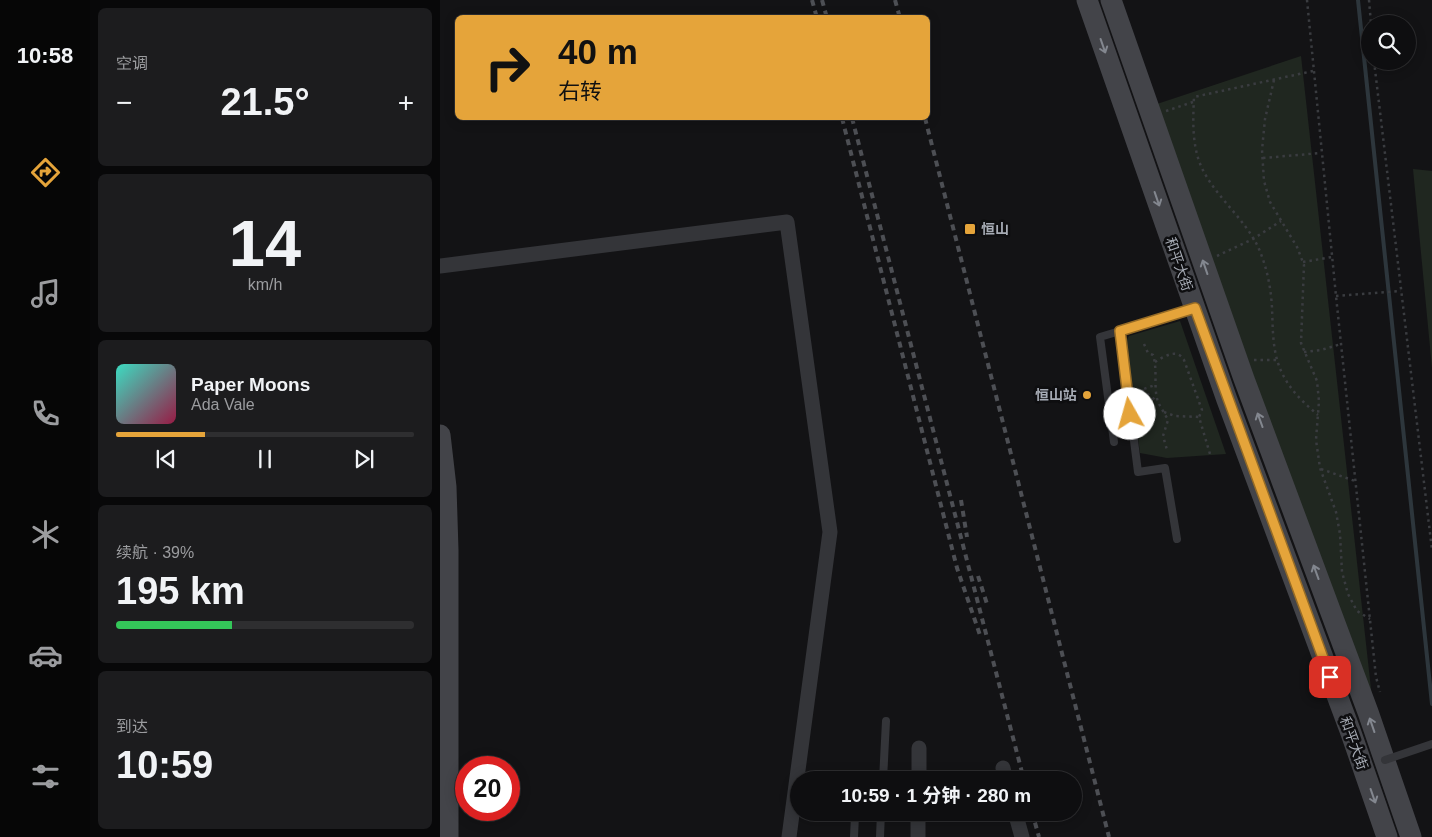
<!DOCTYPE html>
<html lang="zh">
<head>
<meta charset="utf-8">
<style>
  body { margin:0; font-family:Arial,"Noto Sans SC",sans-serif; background:#1c1c1e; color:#f1f3f6; height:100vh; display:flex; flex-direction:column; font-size:19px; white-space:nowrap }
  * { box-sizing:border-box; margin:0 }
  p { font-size:16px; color:#9b9c9f }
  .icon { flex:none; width:28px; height:28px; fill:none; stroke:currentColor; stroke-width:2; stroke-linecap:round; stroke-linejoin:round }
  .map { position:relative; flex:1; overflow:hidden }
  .sheet { display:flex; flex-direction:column; gap:8px; padding:8px; background:#080809; width:350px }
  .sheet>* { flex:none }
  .top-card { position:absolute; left:15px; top:15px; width:475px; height:105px; border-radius:8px; box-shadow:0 2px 12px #0003,0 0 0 1px #2e2e30; background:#e5a43a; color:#111; overflow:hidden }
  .tools { position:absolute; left:921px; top:15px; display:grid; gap:10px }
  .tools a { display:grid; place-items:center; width:55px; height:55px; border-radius:50%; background:#0e0e10; box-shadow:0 2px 12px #0003,0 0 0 1px #2e2e30; font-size:25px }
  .speed { position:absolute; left:15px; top:756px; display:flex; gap:10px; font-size:25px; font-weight:700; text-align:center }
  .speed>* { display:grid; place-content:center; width:65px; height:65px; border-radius:50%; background:#0e0e10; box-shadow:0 2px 12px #0003,0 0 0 1px #2e2e30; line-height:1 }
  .speed .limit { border:8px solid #d22; background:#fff; color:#111 }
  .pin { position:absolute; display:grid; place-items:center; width:42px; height:42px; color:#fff; margin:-21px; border-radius:10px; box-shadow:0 2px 8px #0006 }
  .me { position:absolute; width:55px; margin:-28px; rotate:353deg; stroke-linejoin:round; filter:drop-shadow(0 0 4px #0008) }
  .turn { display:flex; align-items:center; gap:18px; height:105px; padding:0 20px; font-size:22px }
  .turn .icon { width:65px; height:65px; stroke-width:2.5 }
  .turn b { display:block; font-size:35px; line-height:42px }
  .big { font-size:38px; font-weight:700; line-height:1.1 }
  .sheet .widget { flex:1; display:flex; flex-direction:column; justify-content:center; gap:8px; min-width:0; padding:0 18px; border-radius:8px; background:#1c1c1e }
  .sheet .dial { align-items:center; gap:0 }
  .dial b { font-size:65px; line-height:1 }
  .song { display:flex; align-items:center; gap:15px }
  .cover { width:60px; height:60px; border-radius:8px; background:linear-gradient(135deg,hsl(170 70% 55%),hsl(340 70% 35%)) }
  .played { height:5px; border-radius:2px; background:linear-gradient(90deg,#e5a43a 30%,#2e2e30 30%) }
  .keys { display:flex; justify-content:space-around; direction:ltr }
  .heat { display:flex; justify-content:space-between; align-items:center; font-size:28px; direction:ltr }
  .charge { height:8px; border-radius:4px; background:linear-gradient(90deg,#34c759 39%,#2e2e30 0) }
  .trip { position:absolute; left:350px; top:771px; width:292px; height:50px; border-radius:25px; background:#0e0e10; box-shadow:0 2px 12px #0003,0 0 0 1px #2e2e30; font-weight:700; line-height:50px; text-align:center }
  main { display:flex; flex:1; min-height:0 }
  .tabs { display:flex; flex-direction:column; width:90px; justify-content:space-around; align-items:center; background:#060606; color:#9b9c9f }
  .tabs .icon { width:35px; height:35px }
  .tabs .current { color:#e5a43a }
  .tabs b { font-size:22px; color:#f1f3f6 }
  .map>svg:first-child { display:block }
</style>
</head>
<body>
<main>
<nav class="tabs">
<b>10:58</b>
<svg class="icon current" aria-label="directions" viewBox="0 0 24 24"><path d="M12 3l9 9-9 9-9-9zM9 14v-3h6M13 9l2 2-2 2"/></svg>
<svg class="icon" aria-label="music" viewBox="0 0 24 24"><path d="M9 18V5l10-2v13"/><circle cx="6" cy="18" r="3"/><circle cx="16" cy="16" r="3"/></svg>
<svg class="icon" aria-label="phone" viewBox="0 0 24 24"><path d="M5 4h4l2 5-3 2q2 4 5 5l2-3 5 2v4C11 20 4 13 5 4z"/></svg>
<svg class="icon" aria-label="climate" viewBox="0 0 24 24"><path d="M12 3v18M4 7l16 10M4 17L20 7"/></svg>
<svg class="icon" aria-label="car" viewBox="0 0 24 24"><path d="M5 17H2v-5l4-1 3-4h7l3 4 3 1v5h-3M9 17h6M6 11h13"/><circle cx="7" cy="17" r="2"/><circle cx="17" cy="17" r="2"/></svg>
<svg class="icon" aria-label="filters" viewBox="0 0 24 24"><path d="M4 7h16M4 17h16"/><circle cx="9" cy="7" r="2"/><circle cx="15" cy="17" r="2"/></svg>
</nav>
<section class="sheet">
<div class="widget"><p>空调</p>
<div class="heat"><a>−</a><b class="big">21.5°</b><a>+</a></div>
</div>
<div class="widget dial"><b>14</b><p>km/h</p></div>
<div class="widget">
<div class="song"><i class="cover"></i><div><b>Paper Moons</b><p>Ada Vale</p></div></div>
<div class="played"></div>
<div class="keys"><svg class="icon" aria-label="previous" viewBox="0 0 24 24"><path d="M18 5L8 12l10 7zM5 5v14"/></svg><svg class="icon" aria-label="pause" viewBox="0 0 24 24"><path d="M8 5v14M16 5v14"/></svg><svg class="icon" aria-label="next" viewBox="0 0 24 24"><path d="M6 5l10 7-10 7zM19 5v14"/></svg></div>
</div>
<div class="widget"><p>续航 · 39%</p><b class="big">195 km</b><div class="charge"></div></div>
<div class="widget"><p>到达</p><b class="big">10:59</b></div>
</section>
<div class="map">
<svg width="992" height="837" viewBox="0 0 992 837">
  <rect width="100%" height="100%" fill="#131315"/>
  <g fill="#202720">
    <polygon points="861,56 934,716 717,104"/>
    <polygon points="973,169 992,171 992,368"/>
    <polygon points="740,321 786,454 727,458 700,453 686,341 689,336"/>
  </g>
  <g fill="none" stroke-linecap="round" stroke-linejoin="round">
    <polyline stroke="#2d363c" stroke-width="4" points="918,0 992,704"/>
    <g stroke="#3a3c40" stroke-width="2.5" stroke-dasharray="2.5 4" stroke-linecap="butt">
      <polyline points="867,0 896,296 936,677 940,692"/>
      <polyline points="929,0 931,24"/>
      <polyline points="934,61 992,550"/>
      <path d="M873 71 754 97C753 119 752 140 759 161 771 194 804 216 819 249 827 268 831 288 832 308 833 330 832 354 843 375 851 391 864 403 878 415"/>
      <polyline points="834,80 825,119 822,150 824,181 830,202 857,247 864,265 861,343 877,381 879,401 876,440 880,468 896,512 900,534 902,572 908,594 917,611 930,619"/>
      <polyline points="726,111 753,102"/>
      <polyline points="823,158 881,153"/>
      <polyline points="777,256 813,239 841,221"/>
      <polyline points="863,262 892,257"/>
      <polyline points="896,296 961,291"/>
      <path d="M704 344 708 353 713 355C718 370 713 387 718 402 721 408 725 414 728 420L723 436 727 450"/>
      <polyline points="864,352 881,350 901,344"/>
      <polyline points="814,360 838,360"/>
      <path d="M715 362C725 356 737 348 744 360L762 410 759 417 770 454"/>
      <polyline points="702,390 717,401"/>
      <polyline points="698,391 715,385"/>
      <polyline points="724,412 735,416 759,417"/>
      <polyline points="881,469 915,481"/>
    </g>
    <g stroke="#343539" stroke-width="8">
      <polyline points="680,331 698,472 725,468 737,539"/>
      <polyline points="674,442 660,337 753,309"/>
      <polyline points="443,780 446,721"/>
      <polyline points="414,837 415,815"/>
      <polyline points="440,837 441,812"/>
    </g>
    <g stroke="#343539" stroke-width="15">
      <polyline points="0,266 347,222 390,532 349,837"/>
      <polyline points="563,768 566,780"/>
      <polyline points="479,780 479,748"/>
      <polyline points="575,812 582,837"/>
      <polyline points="478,837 478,812"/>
    </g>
    <g stroke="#434449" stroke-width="21">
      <polyline points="647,0 787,400 911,733 947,837"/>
      <polyline points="671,0 804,379 928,712 971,837"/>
      <polyline points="0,435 6,487 8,550 8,837"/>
    </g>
    <g stroke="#4d4f54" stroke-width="4" stroke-dasharray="6 5" stroke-linecap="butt">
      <polyline points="372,0 377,18"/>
      <polyline points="382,0 387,18"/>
      <polyline points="455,0 460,18"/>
      <polyline points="402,118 517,568 541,638"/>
      <polyline points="412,118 584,780"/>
      <polyline points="485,118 669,837"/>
      <polyline points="521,500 527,537"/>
      <polyline points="538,576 547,604"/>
      <polyline points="592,812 599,837"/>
    </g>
    <polyline stroke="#343539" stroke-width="8" points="945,760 992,744"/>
  </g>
  <defs><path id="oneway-shaft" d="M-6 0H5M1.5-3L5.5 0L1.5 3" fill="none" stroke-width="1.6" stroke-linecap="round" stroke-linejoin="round" transform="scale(1.25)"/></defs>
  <g stroke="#83878f">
    <use href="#oneway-shaft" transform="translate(663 46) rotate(71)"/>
    <use href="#oneway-shaft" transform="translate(717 199) rotate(71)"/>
    <use href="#oneway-shaft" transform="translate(765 267) rotate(-109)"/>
    <use href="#oneway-shaft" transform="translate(820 420) rotate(-110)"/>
    <use href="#oneway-shaft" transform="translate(876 572) rotate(-110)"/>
    <use href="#oneway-shaft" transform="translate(932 725) rotate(-109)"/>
    <use href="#oneway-shaft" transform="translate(933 796) rotate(71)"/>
  </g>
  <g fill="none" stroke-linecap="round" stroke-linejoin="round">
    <g stroke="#956b26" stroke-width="12">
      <polyline id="route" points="690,414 680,331 755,308 890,677"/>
    </g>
    <use href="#route" stroke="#e5a43a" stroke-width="9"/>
  </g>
  <g fill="#e5a43a" stroke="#0e0e10" stroke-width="2">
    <rect x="524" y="223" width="12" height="12" rx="2.5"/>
    <circle cx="647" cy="395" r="5"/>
  </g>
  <g text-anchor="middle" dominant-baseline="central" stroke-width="5" stroke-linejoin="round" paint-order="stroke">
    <g font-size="14" font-weight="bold" fill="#a6abb4" stroke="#0e0e10" text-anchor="start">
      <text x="541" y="229">恒山</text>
      <text x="637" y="395" text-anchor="end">恒山站</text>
    </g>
    <g font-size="14" fill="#a6abb4" stroke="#0e0e10">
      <text transform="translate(739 264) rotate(71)">和平大街</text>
      <text transform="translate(914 743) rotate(70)">和平大街</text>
    </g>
  </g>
</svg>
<div class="tools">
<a><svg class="icon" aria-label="search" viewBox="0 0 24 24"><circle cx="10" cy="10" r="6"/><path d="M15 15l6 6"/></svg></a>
</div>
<div class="speed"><div class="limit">20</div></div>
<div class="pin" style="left:890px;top:677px;background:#d93025"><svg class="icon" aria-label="arrive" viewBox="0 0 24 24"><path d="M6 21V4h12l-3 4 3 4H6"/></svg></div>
<svg class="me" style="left:690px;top:414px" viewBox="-20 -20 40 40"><circle r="19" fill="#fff"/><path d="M0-13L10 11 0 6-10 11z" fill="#e5a43a"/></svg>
<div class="trip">10:59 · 1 分钟 · 280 m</div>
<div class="top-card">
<div class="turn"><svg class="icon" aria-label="right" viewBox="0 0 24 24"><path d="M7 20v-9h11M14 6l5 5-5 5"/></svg><div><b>40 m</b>右转</div></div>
</div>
</div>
</main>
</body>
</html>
